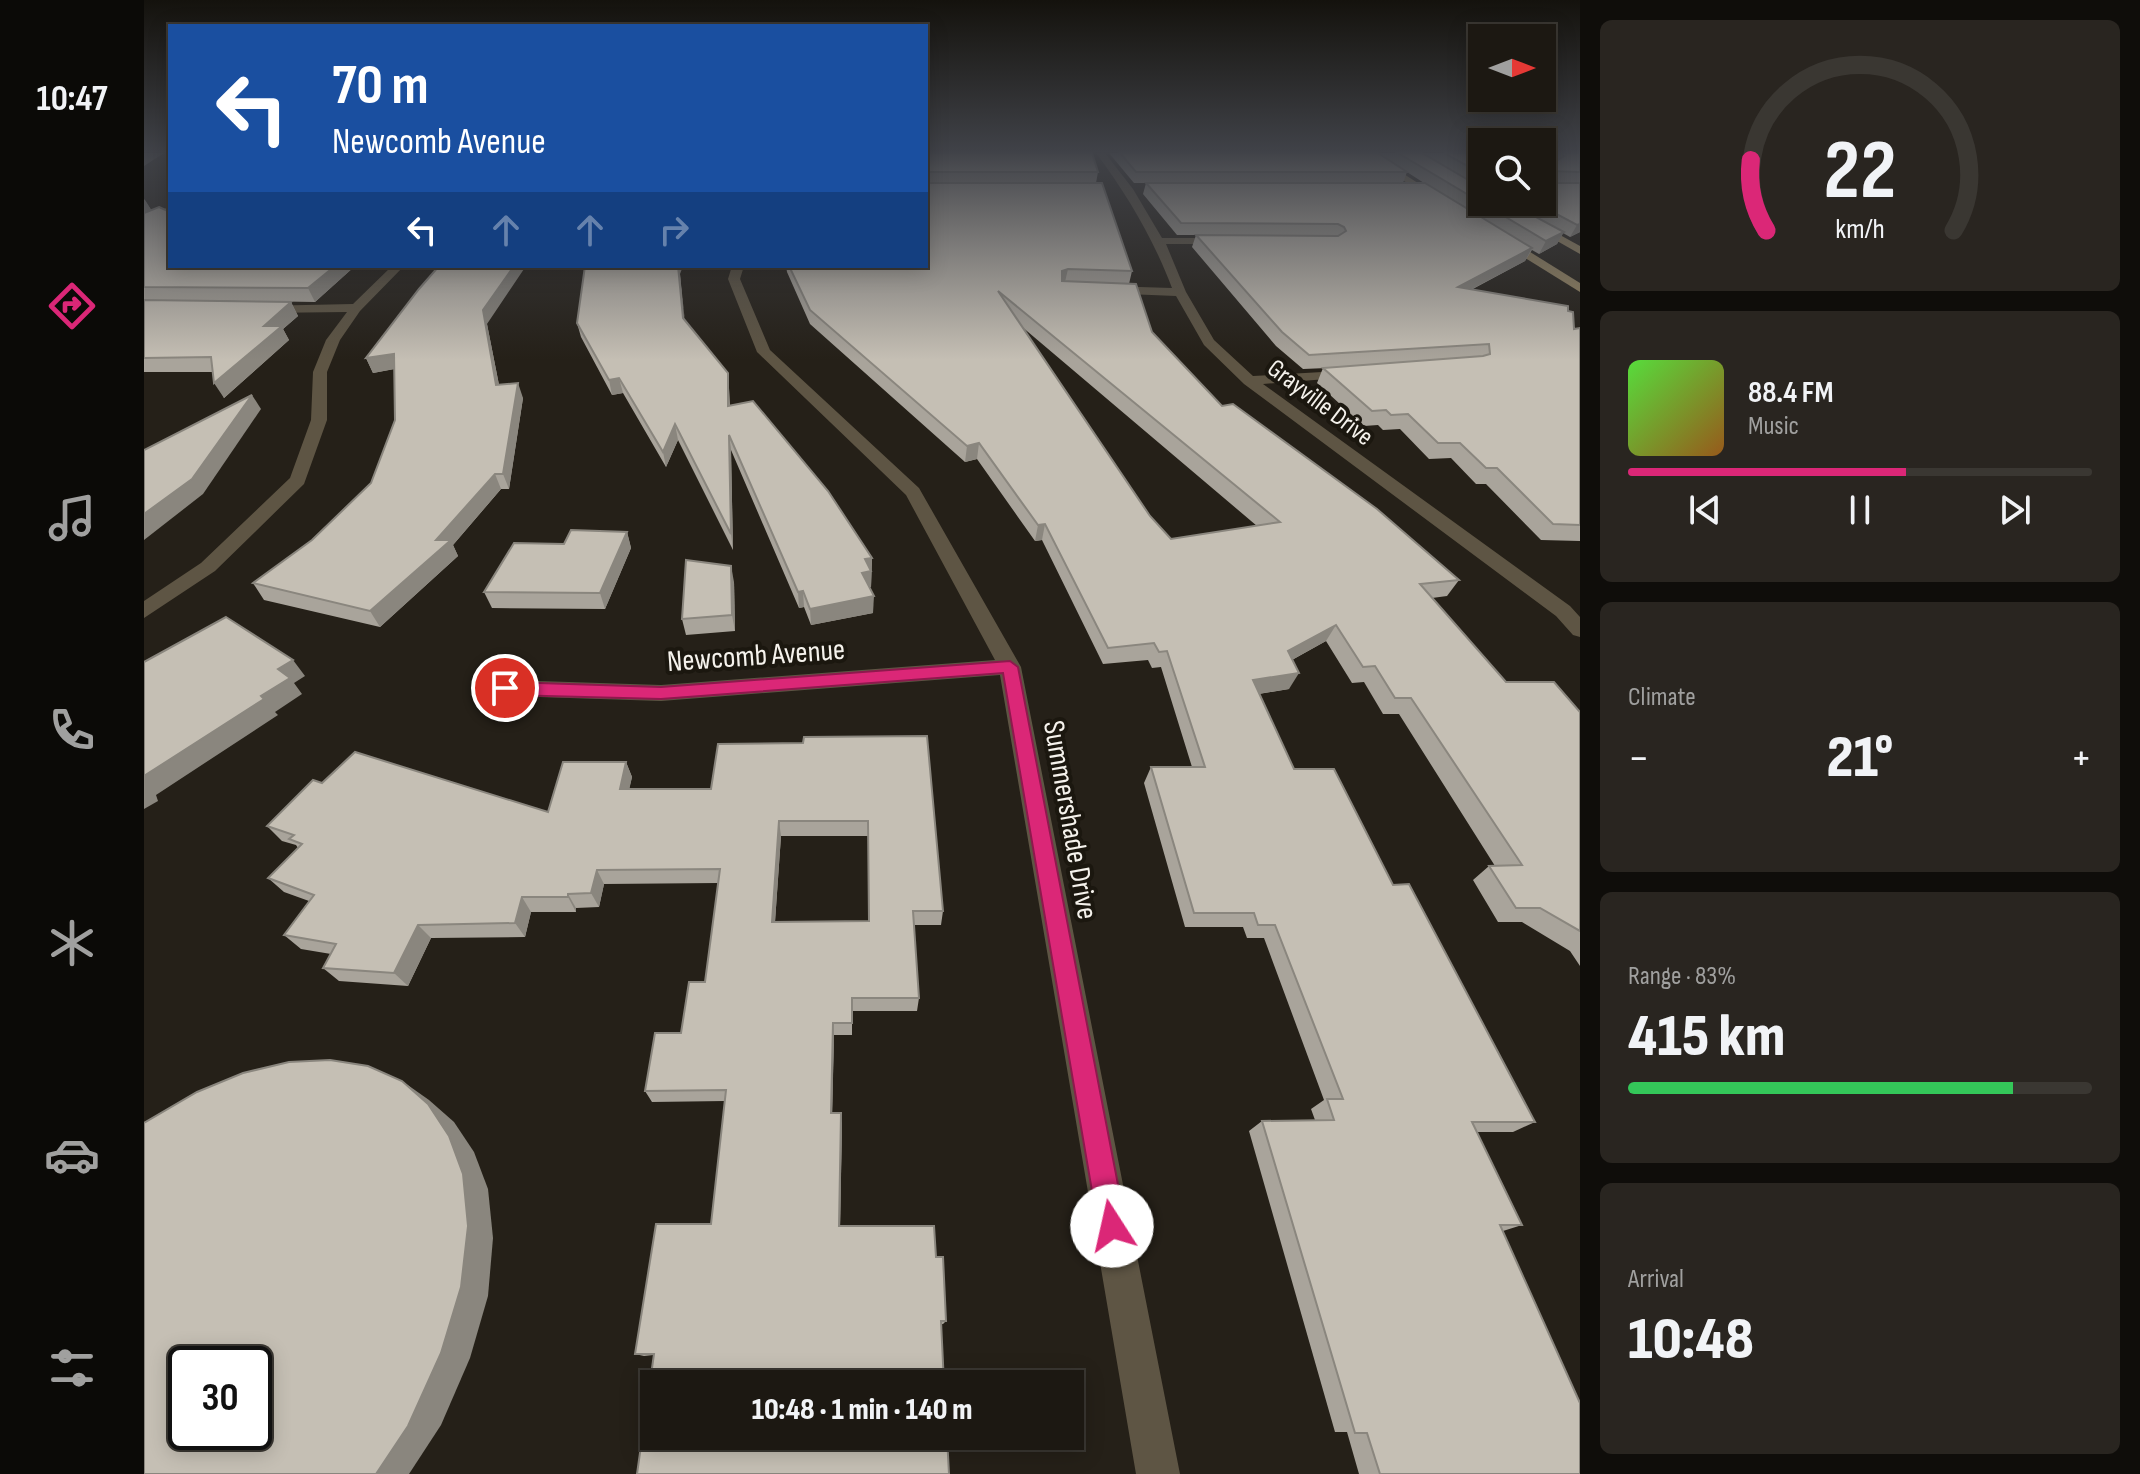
<!DOCTYPE html>
<html lang="en">
<head>
<meta charset="utf-8">
<style>
  body { margin:0; font-family:"Sofia Sans Condensed",sans-serif; background:#292520; color:#f1f3f6; height:100vh; display:flex; flex-direction:column; font-size:30px; white-space:nowrap }
  * { box-sizing:border-box; margin:0 }
  p { font-size:26px; color:#a0a09f }
  .icon { flex:none; width:44px; height:44px; fill:none; stroke:currentColor; stroke-width:2; stroke-linecap:round; stroke-linejoin:round }
  .map { position:relative; flex:1; overflow:hidden }
  .drawer { display:flex; flex-direction:column; gap:20px; padding:20px; background:#0f0d0a; width:560px }
  .drawer>* { flex:none }
  .guide { position:absolute; left:24px; top:24px; width:760px; height:244px; border-radius:0px; box-shadow:0 4px 20px #0003,0 0 0 2px #3a3732; background:#1a4fa0; color:#fff; overflow:hidden }
  .needle { width:52px; rotate:90deg }
  .fabs { position:absolute; left:1324px; top:24px; display:grid; gap:16px }
  .fabs a { display:grid; place-items:center; width:88px; height:88px; border-radius:0px; background:#1c1812; box-shadow:0 4px 20px #0003,0 0 0 2px #3a3732; font-size:40px }
  .speed { position:absolute; left:24px; top:1346px; display:flex; gap:16px; font-size:40px; font-weight:700; text-align:center }
  .speed>* { display:grid; place-content:center; width:104px; height:104px; border-radius:50%; background:#1c1812; box-shadow:0 4px 20px #0003,0 0 0 2px #3a3732; line-height:1 }
  .speed .limit { border:4px solid #111; border-radius:12px; background:#fff; color:#111 }
  .pin { position:absolute; display:grid; place-items:center; width:68px; height:68px; color:#fff; margin:-34px; border:4px solid #fff; border-radius:50%; box-shadow:0 2px 8px #0007 }
  .me { position:absolute; width:88px; margin:-44px; rotate:350deg; stroke-linejoin:round; filter:drop-shadow(0 0 6px #0008) }
  .turn { display:flex; align-items:center; gap:28px; height:168px; padding:0 32px; font-size:36px }
  .turn .icon { width:104px; height:104px; stroke-width:2.5 }
  .turn b { display:block; font-size:56px; line-height:68px }
  .lanes { display:flex; align-items:center; height:76px; padding:0 32px; background:#0003; justify-content:center; gap:40px; direction:ltr }
  .lanes .off { opacity:.35 }
  .big { font-size:60px; font-weight:800; line-height:1.1 }
  .drawer .tile { flex:1; display:flex; flex-direction:column; justify-content:center; gap:12px; min-width:0; padding:0 28px; border-radius:12px; background:#292520 }
  .drawer .dial { align-items:center; gap:0 }
  .dial svg { height:208px; overflow:visible; fill:none; stroke:#3a3732; stroke-width:7; stroke-linecap:round; text-anchor:middle }
  .dial text { fill:#f1f3f6; stroke:none }
  .song { display:flex; align-items:center; gap:24px }
  .cover { width:96px; height:96px; border-radius:12px; background:linear-gradient(135deg,hsl(110 70% 55%),hsl(30 70% 35%)) }
  .played { height:8px; border-radius:4px; background:linear-gradient(90deg,#db2777 60%,#3a3732 60%) }
  .keys { display:flex; justify-content:space-around; direction:ltr }
  .heat { display:flex; justify-content:space-between; align-items:center; font-size:44px; direction:ltr }
  .charge { height:12px; border-radius:6px; background:linear-gradient(90deg,#34c759 83%,#3a3732 0) }
  .trip { position:absolute; left:496px; top:1370px; width:444px; height:80px; border-radius:0px; background:#1c1812; box-shadow:0 4px 20px #0003,0 0 0 2px #3a3732; font-weight:800; line-height:80px; text-align:center }
  main { display:flex; flex:1; min-height:0 }
  .menu { display:flex; flex-direction:column; width:144px; justify-content:space-around; align-items:center; background:#0b0a07; color:#a0a09f }
  .menu .icon { width:56px; height:56px }
  .menu .selected { color:#db2777 }
  .menu b { font-size:36px; color:#f1f3f6 }
  .map>svg:first-child { display:block }
</style>
</head>
<body>
<main>
<nav class="menu">
<b>10:47</b>
<svg class="icon selected" aria-label="directions" viewBox="0 0 24 24"><path d="M12 3l9 9-9 9-9-9zM9 14v-3h6M13 9l2 2-2 2"/></svg>
<svg class="icon" aria-label="music" viewBox="0 0 24 24"><path d="M9 18V5l10-2v13"/><circle cx="6" cy="18" r="3"/><circle cx="16" cy="16" r="3"/></svg>
<svg class="icon" aria-label="phone" viewBox="0 0 24 24"><path d="M5 4h4l2 5-3 2q2 4 5 5l2-3 5 2v4C11 20 4 13 5 4z"/></svg>
<svg class="icon" aria-label="climate" viewBox="0 0 24 24"><path d="M12 3v18M4 7l16 10M4 17L20 7"/></svg>
<svg class="icon" aria-label="car" viewBox="0 0 24 24"><path d="M5 17H2v-5l4-1 3-4h7l3 4 3 1v5h-3M9 17h6M6 11h13"/><circle cx="7" cy="17" r="2"/><circle cx="17" cy="17" r="2"/></svg>
<svg class="icon" aria-label="filters" viewBox="0 0 24 24"><path d="M4 7h16M4 17h16"/><circle cx="9" cy="7" r="2"/><circle cx="15" cy="17" r="2"/></svg>
</nav>
<div class="map">
<svg width="1436" height="1474" viewBox="0 0 1436 1474">
  <rect width="100%" height="100%" fill="#252018"/>
  <g fill="none" stroke-linecap="round" stroke-linejoin="round">
    <g fill="#5e5544" fill-rule="evenodd">
      <path d="M952 153H961L989 189 1018 238H1082L1087 241 1082 244H1022L1042 292 1070 340 1109 376 1213 370 1215 373 1208 377 1119 384 1426 606 1436 617V637L1429 635 1412 616 1100 384 1060 345 1032 296 958 293V287L962 286 1028 288C1009 238 984 196 952 153Z"/>
      <polygon points="26,206 26,213 0,226 0,219"/>
      <polygon points="248,266 260,266 216,311 196,340 183,372 183,420 160,484 71,571 0,618 0,601 57,563 146,478 167,420 169,372 182,340 203,312 118,313 114,312 114,306 209,304"/>
      <polygon points="588,266 600,266 596,279 626,350 775,488 877,667 1036,1474 992,1474 856,675 517,701 361,696 353,694 350,688 353,682 361,680 517,685 851,660 762,495 613,352 584,279"/>
    </g>
    <g fill="#9a8965" fill-rule="evenodd">
      <polygon points="1217,153 1227,153 1302,201 1294,203"/>
      <polygon points="1344,202 1356,202 1436,246 1436,254"/>
      <polygon points="1354,237 1362,237 1436,283 1436,292 1354,241"/>
    </g>
  </g>
  <g fill="#a9a49b" fill-rule="evenodd">
    <path d="M782 153 954 172 952 183 988 271 985 284 1008 332 1078 406 1315 580 1303 596 1288 598 1362 682 1436 712V966L1426 951 1378 922H1354L1329 880 1345 866H1351L1255 714H1239L1220 682 1208 683 1182 641 1148 660 1145 689 1115 694 1150 769 1249 885 1391 1122 1369 1132H1332L1378 1225 1359 1231 1436 1474H1215L1203 1432H1191L1105 1131 1118 1121 1171 1120 1167 1109 1180 1100 1120 938H1103L1099 927H1041L1000 783 1007 767H1048L1017 667 1008 668 1004 660 959 664 898 540 891 541 833 459 821 462 666 324 643 272 642 266H782ZM877 326 1113 526 1027 539 1006 516Z"/>
    <path d="M965 153H1338V202H1398V153H1436V183L1403 182 1436 183V232L1426 237 1419 233 1413 244 1395 254 1388 250 1381 261 1327 290 1424 311 1430 329 1436 328V541L1397 540 1342 484H1332L1307 458 1285 459 1256 429 1239 430 1234 425 1220 426 1173 383 1179 368H1183L1159 369 1132 346 1048 247 1052 235H1033L999 194 1002 183H990ZM1263 172 1280 183H1259Z"/>
    <polygon points="0,199 7,210 26,266 211,266 171,302 33,300 147,302 154,316 139,329 145,340 80,398 69,372 0,372"/>
    <polygon points="536,274 540,320 585,388 586,406 728,558 727,587 725,587 729,613 667,625 660,607 655,608 587,450 589,550 534,440 522,467 479,393 468,395 437,337 433,323"/>
    <polygon points="343,324 355,385 379,398 365,489 357,489 309,545 314,556 236,627 120,600 109,583 168,540 227,483 251,420 250,369 229,373 222,358"/>
    <polygon points="483,532 487,548 461,609 348,608 340,592 420,544"/>
    <polygon points="590,582 591,631 542,635 538,619"/>
    <path d="M659 743 799 911 797 925H770L775 998 773 1011H708V1035H690L688 1113 698 1123 696 1226 792 1257 802 1321 799 1324 500 1356 491 1354 567 1224 581 1101 508 1102 501 1091 537 1033 561 982 574 883 460 884 455 907 432 908V912H387L381 937 287 938 264 986 195 981 179 968 187 954 157 949 140 935 165 901 140 892 124 878 154 848 152 845 138 841 123 826 178 783 404 812 482 762 488 777 485 789H567ZM637 836H724L725 921 631 922Z"/>
  </g>
  <g fill="#8a867e">
    <polygon points="0,153 20,153 0,166"/>
    <polygon points="1,200 8,211 0,217 0,201"/>
    <polygon points="1436,224 1436,232 1426,237 1433,225"/>
    <polygon points="1420,232 1413,244 1395,254 1402,241"/>
    <polygon points="1388,248 1381,261 1307,300 1314,287"/>
    <polygon points="191,266 211,266 171,302 164,288"/>
    <polygon points="370,266 382,266 343,324 358,400 352,385 339,310"/>
    <polygon points="534,266 539,266 536,274 542,332"/>
    <polygon points="924,269 921,282 916,284 918,271"/>
    <polygon points="147,302 154,316 139,329 145,340 80,398 70,383 120,326"/>
    <polygon points="250,354 256,368 229,373 222,358"/>
    <polygon points="584,373 585,388 586,422 584,406"/>
    <polygon points="475,378 479,393 468,395 465,380"/>
    <polygon points="374,383 379,398 365,489 359,474"/>
    <polygon points="108,395 117,409 59,494 0,540 0,514"/>
    <polygon points="531,424 534,440 522,467 519,452"/>
    <polygon points="585,435 587,450 589,550 587,534"/>
    <polygon points="835,443 833,459 821,462 823,446"/>
    <polygon points="351,474 357,489 309,545 314,556 236,627 226,611"/>
    <polygon points="901,524 898,540 891,541 894,525"/>
    <polygon points="483,532 487,548 461,609 456,593"/>
    <polygon points="728,558 727,587 718,589 718,573 721,559"/>
    <polygon points="587,566 590,582 591,631 588,615"/>
    <polygon points="659,591 660,607 655,608 654,592"/>
    <polygon points="730,596 729,613 667,625 666,609"/>
    <polygon points="1192,625 1182,641 1135,667 1144,651"/>
    <polygon points="149,660 161,676 150,683 158,694 131,712 134,715 12,795 14,801 0,809 0,776 117,696 134,669"/>
    <polygon points="1155,673 1145,689 1100,696 1109,680"/>
    <polygon points="482,762 488,777 482,804 476,789"/>
    <polygon points="635,821 637,836 630,936 628,922"/>
    <polygon points="453,870 460,884 455,907 447,893"/>
    <polygon points="424,894 432,908 432,912 424,897"/>
    <polygon points="378,897 387,912 381,937 371,923"/>
    <polygon points="274,925 287,938 264,986 250,973"/>
    <polygon points="689,1023 690,1035 688,1123 687,1113"/>
    <polygon points="258,1081 285,1100 310,1122 330,1152 344,1189 349,1238 344,1296 326,1358 297,1425 265,1474 232,1474"/>
    <polygon points="697,1113 698,1123 696,1233 695,1226"/>
  </g>
  <g fill="#c5bfb4" stroke="#8a867e" stroke-width="2" fill-rule="evenodd">
    <polygon points="782,153 948,153 954,172 783,172 782,175"/>
    <polygon points="976,153 1234,153 1263,172 992,172"/>
    <polygon points="1254,153 1278,153 1338,188 1338,202 1364,202 1420,232 1402,241"/>
    <polygon points="1300,153 1338,153 1338,174"/>
    <polygon points="1398,153 1401,153 1401,155 1412,161 1420,156 1415,153 1436,153 1436,172 1404,171 1401,180 1404,183 1436,183 1436,224 1433,225 1390,202 1398,202"/>
    <path d="M782 183H958L988 271 924 269 918 271V281L992 284 1008 332 1078 406 1089 404 1233 509 1315 580 1276 584 1362 682H1410L1436 712V931L1396 908H1372L1345 866 1378 865 1267 698H1251L1231 666 1219 667 1192 625 1144 651 1155 673 1109 680 1150 769H1190L1249 885 1265 884 1391 1122H1328L1378 1225H1356L1436 1403V1474H1236L1223 1433H1211L1118 1121 1190 1120 1183 1099H1199L1131 925H1114L1110 913H1050L1007 767H1061L1023 651 1015 652 1010 643 964 648 901 524 894 525 835 443 823 446 666 310 645 266H782ZM854 291 1136 522 1027 539 1006 516Z"/>
    <polygon points="1002,183 1281,183 1388,248 1314,287 1424,306 1424,311 1429,312 1430,329 1436,328 1436,525 1409,524 1353,468 1342,468 1316,443 1294,443 1264,414 1247,415 1242,410 1228,411 1179,368 1339,356 1346,354 1345,344 1165,355 1138,332 1052,235 1194,236 1202,231 1200,227 1194,224 1037,223"/>
    <polygon points="15,207 26,212 26,266 191,266 164,288 0,287 0,213"/>
    <polygon points="295,266 370,266 339,310 352,385 374,383 359,474 351,474 292,540 307,540 226,611 109,583 168,540 227,483 251,420 250,354 222,358 275,289"/>
    <polygon points="441,266 534,266 539,318 584,373 584,406 609,401 684,491 728,558 721,559 727,571 718,573 730,596 666,609 659,591 654,592 585,435 587,534 531,424 519,452 475,378 465,380 433,323"/>
    <polygon points="0,300 147,302 120,326 138,326 70,383 67,357 0,358"/>
    <polygon points="108,395 48,479 0,514 0,450"/>
    <polygon points="427,530 483,532 456,593 340,592 370,543 420,544"/>
    <polygon points="542,560 587,566 588,615 538,619"/>
    <polygon points="82,617 149,660 134,669 146,678 117,696 120,699 0,776 0,662"/>
    <path d="M783 736 799 911H769L775 998H708V1023H689L687 1113H697L695 1226H790L792 1257H799L802 1321H797L800 1384H510V1436H803L805 1474H493L510 1354H491L512 1224H567L582 1090 501 1091 511 1033H537L545 982H561L576 869 453 870 447 893 424 894V897H378L371 923 274 925 250 973 179 968 192 944 140 935 170 895 124 878 158 844 145 839 150 835 123 826 169 780 178 783 211 752 404 812 419 762H482L476 789H567L574 744 659 743 660 737ZM635 821H724L725 921 628 922Z"/>
    <path d="M186 1060 224 1066 258 1081 284 1104 305 1136 319 1174 324 1226 317 1287 297 1353 264 1426 232 1474H0V1123L53 1092 99 1073 145 1062ZM42 1364H110V1432H42Z"/>
  </g>
  <linearGradient id="sky" x2="0" y2="1"><stop stop-color="#14120d"/><stop offset="0.42" stop-color="#404248"/><stop offset="1" stop-color="#404248" stop-opacity="0"/></linearGradient>
  <rect width="1436" height="360" fill="url(#sky)"/>
  <polygon fill="#db2777" stroke="#8e194d" stroke-width="2" points="866,661 874,667 982,1226 978,1236 968,1240 958,1236 954,1226 859,673 517,699 361,695 353,688 361,682 517,687"/>
  <g text-anchor="middle" dominant-baseline="central" stroke-width="8" stroke-linejoin="round" paint-order="stroke">
    <g font-size="26" fill="#f5f2ec" stroke="#1b170f">
      <text transform="translate(1176 403) rotate(37)">Grayville Drive</text>
    </g>
    <g font-size="30" fill="#f5f2ec" stroke="#1b170f">
      <text transform="translate(612 656) rotate(-4)">Newcomb Avenue</text>
      <text transform="translate(926 820) rotate(80)">Summershade Drive</text>
    </g>
  </g>
</svg>
<div class="fabs">
<a><svg class="needle" viewBox="-14 -14 28 28"><path d="M0-13l5 13h-10z" fill="#e53935"/><path d="M0 13l5-13h-10z" fill="#a0a09f"/></svg></a>
<a><svg class="icon" aria-label="search" viewBox="0 0 24 24"><circle cx="10" cy="10" r="6"/><path d="M15 15l6 6"/></svg></a>
</div>
<div class="speed"><div class="limit">30</div></div>
<div class="pin" style="left:361px;top:688px;background:#d93025"><svg class="icon" aria-label="arrive" viewBox="0 0 24 24"><path d="M6 21V4h12l-3 4 3 4H6"/></svg></div>
<svg class="me" style="left:968px;top:1226px" viewBox="-20 -20 40 40"><circle r="19" fill="#fff"/><path d="M0-13L10 11 0 6-10 11z" fill="#db2777"/></svg>
<div class="trip">10:48 · 1 min · 140 m</div>
<div class="guide">
<div class="turn"><svg class="icon" aria-label="left" viewBox="0 0 24 24"><path d="M17 20v-9H6M10 6l-5 5 5 5"/></svg><div><b>70 m</b>Newcomb Avenue</div></div>
<div class="lanes"><svg class="icon" aria-label="left" viewBox="0 0 24 24"><path d="M17 20v-9H6M10 6l-5 5 5 5"/></svg><svg class="icon off" aria-label="ahead" viewBox="0 0 24 24"><path d="M12 20V5M6 11l6-6 6 6"/></svg><svg class="icon off" aria-label="ahead" viewBox="0 0 24 24"><path d="M12 20V5M6 11l6-6 6 6"/></svg><svg class="icon off" aria-label="right" viewBox="0 0 24 24"><path d="M7 20v-9h11M14 6l5 5-5 5"/></svg></div>
</div>
</div>
<section class="drawer">
<div class="tile dial"><svg viewBox="0 0 100 80">
<path d="M14 69A42 42 0 1 1 86 69"/>
<path d="M14 69A42 42 0 0 1 8 42" stroke="#db2777"/>
<text x="50" y="56" font-size="32" font-weight="700">22</text>
<text x="50" y="72" font-size="11">km/h</text>
</svg></div>
<div class="tile">
<div class="song"><i class="cover"></i><div><b>88.4 FM</b><p>Music</p></div></div>
<div class="played"></div>
<div class="keys"><svg class="icon" aria-label="previous" viewBox="0 0 24 24"><path d="M18 5L8 12l10 7zM5 5v14"/></svg><svg class="icon" aria-label="pause" viewBox="0 0 24 24"><path d="M8 5v14M16 5v14"/></svg><svg class="icon" aria-label="next" viewBox="0 0 24 24"><path d="M6 5l10 7-10 7zM19 5v14"/></svg></div>
</div>
<div class="tile"><p>Climate</p>
<div class="heat"><a>−</a><b class="big">21°</b><a>+</a></div>
</div>
<div class="tile"><p>Range · 83%</p><b class="big">415 km</b><div class="charge"></div></div>
<div class="tile"><p>Arrival</p><b class="big">10:48</b></div>
</section>
</main>
</body>
</html>
